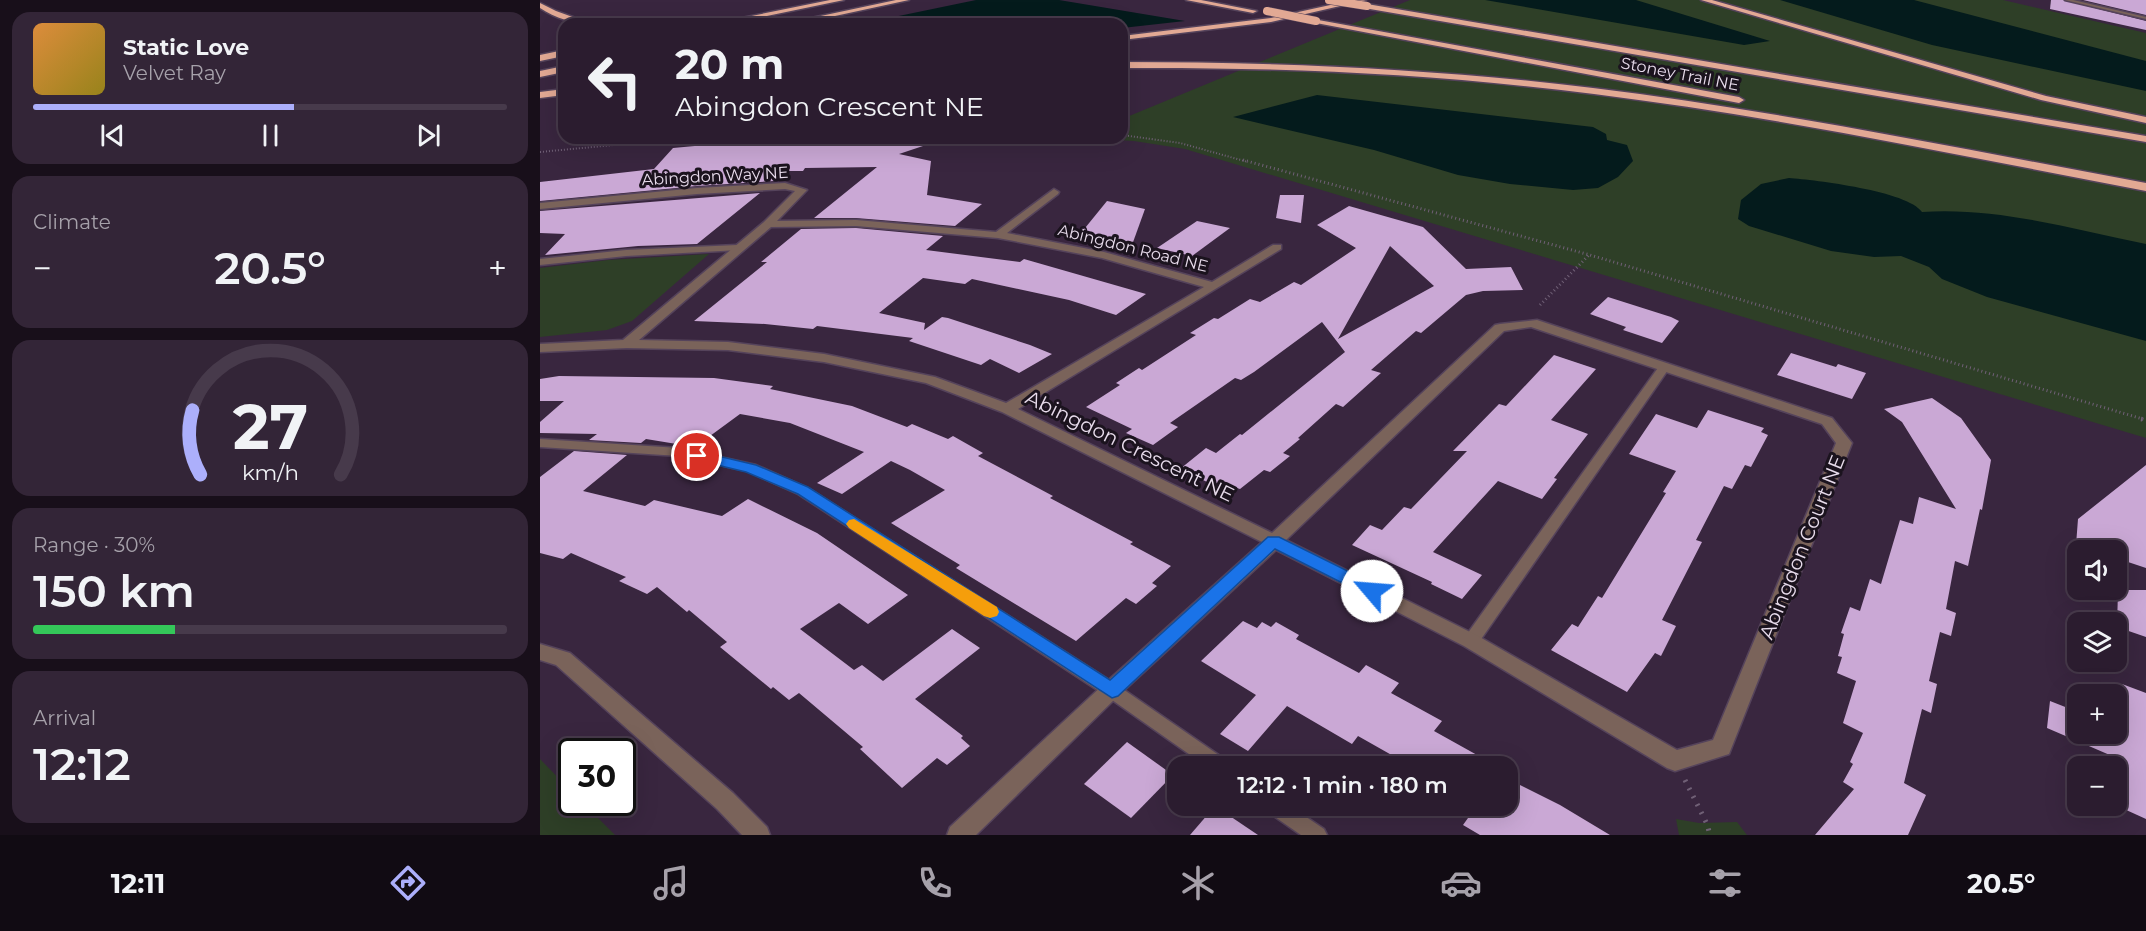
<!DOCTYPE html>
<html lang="en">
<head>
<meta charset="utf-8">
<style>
  body { margin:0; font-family:Montserrat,sans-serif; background:#332537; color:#f1f3f6; height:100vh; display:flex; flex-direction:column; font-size:22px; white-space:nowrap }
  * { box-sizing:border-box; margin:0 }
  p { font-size:20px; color:#a6a1aa }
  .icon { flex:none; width:33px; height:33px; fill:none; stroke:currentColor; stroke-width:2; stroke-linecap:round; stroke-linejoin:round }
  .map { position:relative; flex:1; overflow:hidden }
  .drawer { display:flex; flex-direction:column; gap:12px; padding:12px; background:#180f1a; width:540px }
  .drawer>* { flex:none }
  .top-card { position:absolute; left:18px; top:18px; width:570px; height:126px; border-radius:18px; box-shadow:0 6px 24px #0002,0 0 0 2px #473a4b; background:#2b1c2f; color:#f1f3f6; overflow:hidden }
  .tools { position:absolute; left:1527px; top:540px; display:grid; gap:12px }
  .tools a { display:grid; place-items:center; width:60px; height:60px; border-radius:12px; background:#2b1c2f; box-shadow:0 6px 24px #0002,0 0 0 2px #473a4b; font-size:30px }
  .speed { position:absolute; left:18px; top:738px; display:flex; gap:12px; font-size:30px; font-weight:700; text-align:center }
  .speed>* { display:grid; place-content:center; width:78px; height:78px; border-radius:50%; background:#2b1c2f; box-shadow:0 6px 24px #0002,0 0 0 2px #473a4b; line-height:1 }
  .speed .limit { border:3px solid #111; border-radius:9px; background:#fff; color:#111 }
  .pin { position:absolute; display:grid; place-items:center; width:51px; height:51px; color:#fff; margin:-26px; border:3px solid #fff; border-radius:50%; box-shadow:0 2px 6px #0007 }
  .me { position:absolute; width:66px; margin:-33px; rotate:297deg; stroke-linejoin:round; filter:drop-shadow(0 0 4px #0008) }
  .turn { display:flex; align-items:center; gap:21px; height:126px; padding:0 18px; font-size:27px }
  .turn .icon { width:78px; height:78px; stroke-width:2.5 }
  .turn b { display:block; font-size:42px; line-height:51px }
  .big { font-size:45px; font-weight:600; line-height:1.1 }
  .drawer .card { flex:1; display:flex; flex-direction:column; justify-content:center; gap:9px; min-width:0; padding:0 21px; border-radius:18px; background:#332537 }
  .drawer .dial { align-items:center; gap:0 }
  .dial svg { height:156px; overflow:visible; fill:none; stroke:#473a4b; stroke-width:7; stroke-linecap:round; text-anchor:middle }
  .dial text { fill:#f1f3f6; stroke:none }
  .song { display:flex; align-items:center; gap:18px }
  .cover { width:72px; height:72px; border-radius:9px; background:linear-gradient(135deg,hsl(30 70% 55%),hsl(50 70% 35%)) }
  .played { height:6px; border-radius:3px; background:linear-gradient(90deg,#acaffb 55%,#473a4b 55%) }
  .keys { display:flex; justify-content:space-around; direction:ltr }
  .heat { display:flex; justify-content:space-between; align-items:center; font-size:33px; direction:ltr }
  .charge { height:9px; border-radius:4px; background:linear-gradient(90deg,#34c759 30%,#473a4b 0) }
  .trip { position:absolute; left:627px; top:756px; width:351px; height:60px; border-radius:18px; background:#2b1c2f; box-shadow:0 6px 24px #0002,0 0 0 2px #473a4b; font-weight:600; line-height:60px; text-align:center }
  .dock { display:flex; height:96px; justify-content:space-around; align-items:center; background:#110b13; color:#a6a1aa }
  .dock .icon { width:42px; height:42px }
  .dock .selected { color:#acaffb }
  .dock b { font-size:27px; color:#f1f3f6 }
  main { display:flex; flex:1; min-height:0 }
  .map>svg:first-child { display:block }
</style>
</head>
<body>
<main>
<section class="drawer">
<div class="card">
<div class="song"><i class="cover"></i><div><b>Static Love</b><p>Velvet Ray</p></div></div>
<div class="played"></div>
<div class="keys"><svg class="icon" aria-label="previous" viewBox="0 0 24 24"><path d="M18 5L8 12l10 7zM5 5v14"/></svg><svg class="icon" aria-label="pause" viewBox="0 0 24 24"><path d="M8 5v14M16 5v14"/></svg><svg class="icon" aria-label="next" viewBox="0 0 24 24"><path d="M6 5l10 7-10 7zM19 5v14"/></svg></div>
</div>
<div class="card"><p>Climate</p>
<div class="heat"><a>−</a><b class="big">20.5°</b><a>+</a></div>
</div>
<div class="card dial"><svg viewBox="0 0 100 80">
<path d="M14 69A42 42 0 1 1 86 69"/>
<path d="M14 69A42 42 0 0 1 10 36" stroke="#acaffb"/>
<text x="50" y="56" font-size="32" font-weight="700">27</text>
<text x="50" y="72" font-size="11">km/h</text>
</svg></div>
<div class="card"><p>Range · 30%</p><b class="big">150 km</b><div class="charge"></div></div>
<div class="card"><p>Arrival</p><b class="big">12:12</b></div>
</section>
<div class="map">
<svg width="1606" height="835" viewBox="0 0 1606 835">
  <rect width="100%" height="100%" fill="#39263f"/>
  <g fill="#2e3f27">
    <polygon points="870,0 1463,0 1606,33 1606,438 645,149 594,141 544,138 582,138 582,119"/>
    <polygon points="169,254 92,321 67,330 0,337 0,268 68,260"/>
    <polygon points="0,759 31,791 32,802 43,803 75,835 0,835"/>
    <polygon points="1136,819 1159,823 1197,822 1207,835 1139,835"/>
  </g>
  <g fill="#041b1c">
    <polygon points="436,0 519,0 645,21 582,28 582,24 320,24"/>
    <polygon points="945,0 1096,0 1230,41 1204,45"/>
    <polygon points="1240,0 1374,0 1606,61 1606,91 1392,45"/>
    <polygon points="777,95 1053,127 1066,134 1067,140 1087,145 1093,161 1078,177 1058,188 1033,190 970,184 918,175 834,150 693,117"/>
    <path d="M1249 178C1275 180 1368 191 1382 212 1458 207 1532 229 1606 244V341L1447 297 1402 279 1389 267 1361 256 1334 257 1291 251 1209 226 1198 219 1201 200 1221 184Z"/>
  </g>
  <g fill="#caa8d5" fill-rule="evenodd">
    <polygon points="1511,0 1523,0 1606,21 1606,30 1510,9"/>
    <polygon points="1543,0 1606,0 1606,15"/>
    <polygon points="296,138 389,142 389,144 359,154 391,161 387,195 442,204 415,226 316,218 274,218 337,167 265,168 263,171 247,171 234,181 157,186 0,201 0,182 114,169 133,148 220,140"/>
    <polygon points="220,193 157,244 98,246 5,255 25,234 0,233 0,211"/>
    <polygon points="740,195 764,195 761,223 736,218"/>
    <polygon points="567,201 605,209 592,245 541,233"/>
    <path d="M809 206 883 227 926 269 971 267 983 290 943 291 926 295 881 333 876 331 831 370 841 373 803 407 796 404 758 438 760 439 743 453 750 456 730 472 724 470 700 489 694 487 688 492 640 469 666 448 676 453 700 434 702 435 805 352 782 322 714 372 701 380 695 378 630 423 638 427 613 445 586 433 592 429 546 407 580 385 576 383 599 368 602 370 656 335 650 333 674 318 678 319 710 299 720 302 754 282 761 285 816 248 777 225ZM850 246 894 286 798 339Z"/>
    <polygon points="657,221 690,228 652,256 617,248"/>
    <polygon points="316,228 403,236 386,250 480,262 484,259 606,294 576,315 529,300 432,279 425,284 383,278 339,313 385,323 384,330 402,317 408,318 490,345 512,354 479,373 450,359 441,365 369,341 373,338 277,326 273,329 225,324 154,321 227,262 221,262 261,229"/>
    <polygon points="1068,297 1131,317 1139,321 1122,343 1083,330 1086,327 1050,314"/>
    <polygon points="1251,353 1296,367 1298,364 1326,373 1312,399 1237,375"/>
    <polygon points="1014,355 1056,369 1011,420 1048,434 1014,478 1017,479 1002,499 958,481 893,552 942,575 922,599 891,584 892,582 812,545 830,525 842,530 864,507 871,509 927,451 913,451 959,404 966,406"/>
    <polygon points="19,376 174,378 233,386 230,389 312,406 367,427 372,424 408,439 413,436 443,453 438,456 513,496 510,498 593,542 590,544 631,566 612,583 617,586 596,604 586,598 536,641 416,568 420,565 351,523 405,490 370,470 351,461 302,494 277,483 324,452 250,423 200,414 155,447 106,439 101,443 49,440 57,434 0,433 0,422 24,401 0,401 0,379"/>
    <polygon points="1392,398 1421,418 1451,460 1442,510 1440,509 1428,566 1415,561 1406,609 1416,613 1411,636 1400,632 1389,681 1397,684 1391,713 1382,709 1364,783 1386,795 1368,835 1275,835 1314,789 1303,782 1313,764 1310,762 1323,733 1303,723 1316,681 1297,673 1302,657 1298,656 1304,634 1301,633 1310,607 1320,611 1330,579 1341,584 1360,520 1373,524 1379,497 1416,509 1362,422 1344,409"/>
    <polygon points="1168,410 1224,428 1221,432 1228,435 1211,467 1205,465 1192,489 1184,486 1156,540 1162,542 1122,620 1136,626 1121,656 1115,653 1087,692 1011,650 1032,624 1038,627 1058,596 1062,598 1126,493 1123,492 1136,471 1089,454 1116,414 1157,428"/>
    <polygon points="34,451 87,455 43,491 105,506 114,500 182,516 208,499 277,533 368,595 328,624 299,603 260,629 314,670 322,665 343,681 412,629 440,648 375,699 423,736 421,738 430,746 407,765 397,758 362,788 320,749 323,747 259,693 249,700 233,687 231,689 180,647 187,642 149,610 147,612 117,587 107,594 79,581 86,577 31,553 23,559 0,553 0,477"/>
    <polygon points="1606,465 1606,568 1576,558 1576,550 1554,550 1536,545 1538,519"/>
    <polygon points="1578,590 1606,590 1606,637 1577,627"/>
    <polygon points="703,621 717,628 722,622 731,627 736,622 759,635 756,639 819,673 826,665 859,683 851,693 902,721 894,731 946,760 942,765 945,766 871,766 818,736 812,744 747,706 708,751 680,734 716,695 661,661"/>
    <polygon points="1582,684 1606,693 1606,819 1584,809 1586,762 1507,728 1510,701 1538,712 1538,734 1576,734 1576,726 1581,728"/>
    <polygon points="587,742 633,775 591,818 544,784"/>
    <polygon points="968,779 1020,805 1070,835 940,835 923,825 928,818 905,806 968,806"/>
    <polygon points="675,806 718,835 650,835"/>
  </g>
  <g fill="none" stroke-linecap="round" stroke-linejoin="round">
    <g stroke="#55435b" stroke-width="3">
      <g id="lane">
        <polygon points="1525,0 1533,0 1606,17 1606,19"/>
        <polygon points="197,245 200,246 200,250 86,256 0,265 0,259 86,250"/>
        <polygon points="1124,364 1130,367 937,645 931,647 925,645 923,641 925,637 1120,365"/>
        <polygon points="0,439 139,448 216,465 268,488 577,685 686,760 689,766 666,766 565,695 258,494 207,471 139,456 0,447"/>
        <polygon points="726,806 750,806 784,829 787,835 761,835 728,812"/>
      </g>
    </g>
    <g stroke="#55435b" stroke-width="3">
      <g id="street">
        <path d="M245 183 267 190 237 221 316 220 456 232 514 189 519 192 518 194 467 233 564 252 672 282 733 245H741V249L478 409 732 533 955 325 960 324 997 320 1292 418 1312 443 1189 754 1135 771 1127 768 924 646 736 550 578 696 436 835H407L410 827 564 684 722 542 462 412 386 383 284 362 188 350 87 348 0 352V344L83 340 224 222 255 191 245 189 157 194 0 209V203L157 188ZM316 226 458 238 562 258 664 287 466 403 395 377 284 354 188 342 99 340 231 227ZM991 327 1282 424 1296 443 1173 740 1137 750 938 636 746 540 964 331Z"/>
        <polygon points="0,644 30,653 193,793 227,827 230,835 202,835 177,809 16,665 0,660"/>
      </g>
    </g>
    <g stroke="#55435b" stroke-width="3">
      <g id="highway">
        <polygon points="290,0 304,0 188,24 172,24"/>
        <polygon points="356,0 369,0 258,24 243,24"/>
        <polygon points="646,0 661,0 717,11 713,13"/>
        <polygon points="813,0 826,0 731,22 582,40 582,36 731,18"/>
        <polygon points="1161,0 1172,0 1506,96 1606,117 1606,123 1501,100"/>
        <path d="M0 3 16 11 52 24C34 24 15 18 0 8Z"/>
        <polygon points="827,4 1606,136 1606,142 824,8"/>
        <polygon points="773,19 1199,97 1204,100 1199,103 776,23 772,21"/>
        <polygon points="24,50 24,56 0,61 0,55"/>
        <path d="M582 62C740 62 897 69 1053 88 1239 111 1422 149 1606 183V191C1422 156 1239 117 1054 94 897 74 740 67 582 68Z"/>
        <polygon points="24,66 24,72 0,77 0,71"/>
        <polygon points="24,89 24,95 0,98 0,92"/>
      </g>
    </g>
    <g stroke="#706076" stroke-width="2" stroke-dasharray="1 2" stroke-linecap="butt">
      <polyline points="582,135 640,143 708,162"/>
      <polyline points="0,152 148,138"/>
    </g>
    <g stroke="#706076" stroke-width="3" stroke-dasharray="1 3" stroke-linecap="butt">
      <polyline points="703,160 1050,255 1606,420"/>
      <polyline points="1000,305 1049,255"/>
    </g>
    <polyline stroke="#706076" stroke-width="4.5" stroke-dasharray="1.5 5" stroke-linecap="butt" points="1601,419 1606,420"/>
    <polyline stroke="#706076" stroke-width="5" stroke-dasharray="2 7" stroke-linecap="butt" points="1145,780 1167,824 1170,835"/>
    <use href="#lane" fill="#7a635a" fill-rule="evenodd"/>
    <use href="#street" fill="#7a635a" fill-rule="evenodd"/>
    <use href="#highway" fill="#e2a994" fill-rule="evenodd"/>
    <g stroke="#55435b" stroke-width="9" stroke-linecap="butt">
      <g id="highway-bridge">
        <polyline points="789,0 827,6"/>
        <polyline points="727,11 776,21"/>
      </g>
    </g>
    <use href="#highway-bridge" stroke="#e2a994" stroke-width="8"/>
  </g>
  <polygon fill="#1a73e8" stroke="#114b97" stroke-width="1.5" points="157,451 216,465 268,487 570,680 728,537 739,537 838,586 841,591 838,595 832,597 826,595 735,549 578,696 572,698 258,494 206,472 152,459 150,456 152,453"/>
  <polygon fill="#f59e0b" points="314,519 457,607 459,612 457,616 450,618 444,616 309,528 306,524 309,520"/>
  <g text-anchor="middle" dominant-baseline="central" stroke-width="6" stroke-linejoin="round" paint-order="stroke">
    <g font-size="16" fill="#e8dcec" stroke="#1b131e">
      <text transform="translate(1140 74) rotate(11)">Stoney Trail NE</text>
      <text transform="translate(175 176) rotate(-3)">Abingdon Way NE</text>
      <text transform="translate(593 248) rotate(14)">Abingdon Road NE</text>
    </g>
    <g font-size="20" fill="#e8dcec" stroke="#1b131e">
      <text transform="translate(590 446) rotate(26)">Abingdon Crescent NE</text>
      <text transform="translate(1262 547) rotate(-68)">Abingdon Court NE</text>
    </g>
  </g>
</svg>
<div class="tools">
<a><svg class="icon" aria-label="sound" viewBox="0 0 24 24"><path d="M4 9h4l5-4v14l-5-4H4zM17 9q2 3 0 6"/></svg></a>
<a><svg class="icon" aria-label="layers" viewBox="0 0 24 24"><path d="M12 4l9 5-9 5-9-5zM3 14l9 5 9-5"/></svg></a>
<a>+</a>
<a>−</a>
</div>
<div class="speed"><div class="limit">30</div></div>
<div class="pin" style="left:157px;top:456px;background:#d93025"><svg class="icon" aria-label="arrive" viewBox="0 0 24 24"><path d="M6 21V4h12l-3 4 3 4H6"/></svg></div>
<svg class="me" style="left:832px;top:591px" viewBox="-20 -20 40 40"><circle r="19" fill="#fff"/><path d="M0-13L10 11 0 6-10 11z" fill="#1a73e8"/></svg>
<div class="trip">12:12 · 1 min · 180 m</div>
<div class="top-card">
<div class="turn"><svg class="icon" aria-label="left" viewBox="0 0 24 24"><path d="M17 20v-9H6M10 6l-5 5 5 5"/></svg><div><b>20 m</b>Abingdon Crescent NE</div></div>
</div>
</div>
</main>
<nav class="dock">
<b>12:11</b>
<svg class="icon selected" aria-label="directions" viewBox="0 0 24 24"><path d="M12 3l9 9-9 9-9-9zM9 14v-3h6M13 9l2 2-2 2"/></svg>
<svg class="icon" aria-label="music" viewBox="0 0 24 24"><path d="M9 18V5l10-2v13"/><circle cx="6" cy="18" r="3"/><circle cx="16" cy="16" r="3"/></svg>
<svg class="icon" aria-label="phone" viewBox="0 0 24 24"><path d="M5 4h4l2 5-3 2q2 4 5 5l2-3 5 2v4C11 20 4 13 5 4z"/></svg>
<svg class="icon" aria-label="climate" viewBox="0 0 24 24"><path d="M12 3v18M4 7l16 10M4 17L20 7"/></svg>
<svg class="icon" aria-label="car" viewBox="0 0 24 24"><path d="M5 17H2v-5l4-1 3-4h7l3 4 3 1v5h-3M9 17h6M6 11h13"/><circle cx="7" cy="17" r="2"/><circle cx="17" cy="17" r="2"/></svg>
<svg class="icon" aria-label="filters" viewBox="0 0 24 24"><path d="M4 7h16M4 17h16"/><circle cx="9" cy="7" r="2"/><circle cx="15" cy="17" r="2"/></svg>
<b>20.5°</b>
</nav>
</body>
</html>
